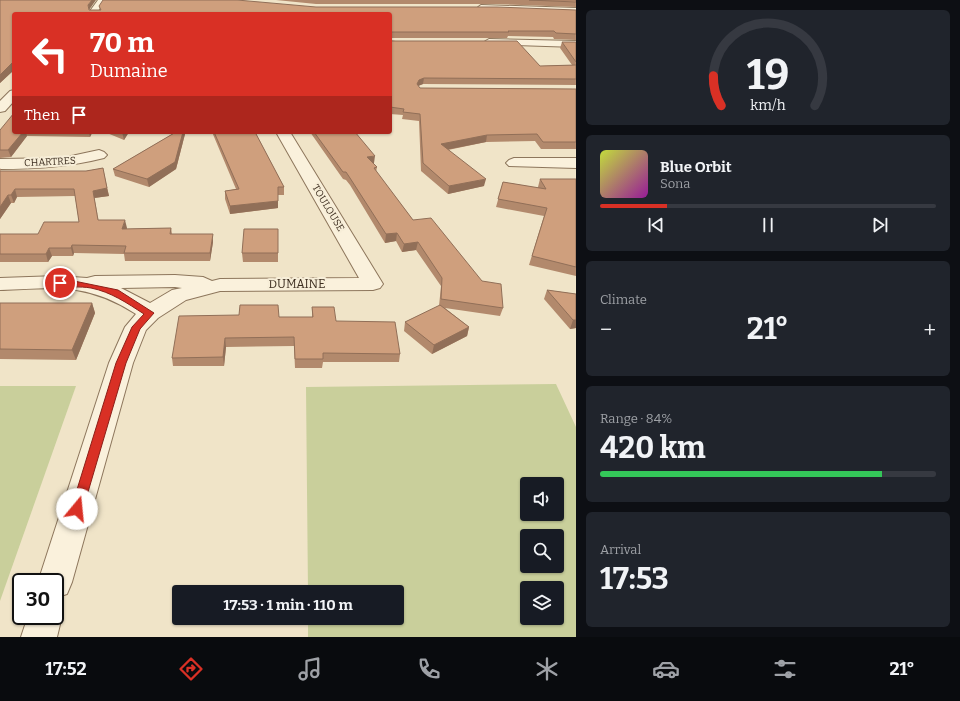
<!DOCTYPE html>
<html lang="en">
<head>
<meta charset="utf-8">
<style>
  body { margin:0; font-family:Bitter,serif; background:#20242c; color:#f1f3f6; height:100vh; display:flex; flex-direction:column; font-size:15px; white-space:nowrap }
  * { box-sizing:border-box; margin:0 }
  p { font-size:13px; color:#9ea1a6 }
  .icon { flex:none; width:22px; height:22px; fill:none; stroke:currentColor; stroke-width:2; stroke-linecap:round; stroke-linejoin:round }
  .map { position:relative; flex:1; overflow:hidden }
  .panel { display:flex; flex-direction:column; gap:10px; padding:10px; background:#0d0f14; width:384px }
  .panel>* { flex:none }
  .banner { position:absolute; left:12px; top:12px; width:380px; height:122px; border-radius:4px; box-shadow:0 1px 3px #0004; background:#d93025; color:#fff; overflow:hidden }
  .fabs { position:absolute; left:520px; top:477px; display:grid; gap:8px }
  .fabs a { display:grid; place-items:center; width:44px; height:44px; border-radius:4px; background:#171b24; box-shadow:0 1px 3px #0004; font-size:20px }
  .speed { position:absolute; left:12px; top:573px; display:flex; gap:8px; font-size:20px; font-weight:700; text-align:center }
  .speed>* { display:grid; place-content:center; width:52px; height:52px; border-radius:50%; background:#171b24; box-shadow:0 1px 3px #0004; line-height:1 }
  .speed .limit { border:2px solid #111; border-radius:6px; background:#fff; color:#111 }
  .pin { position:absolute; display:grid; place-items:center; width:34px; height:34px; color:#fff; margin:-17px; border:2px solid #fff; border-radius:50%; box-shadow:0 1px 4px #0007 }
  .me { position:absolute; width:44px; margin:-22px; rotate:17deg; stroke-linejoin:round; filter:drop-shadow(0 0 3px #0008) }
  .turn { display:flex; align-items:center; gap:14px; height:84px; padding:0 12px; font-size:18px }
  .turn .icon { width:52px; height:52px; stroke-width:2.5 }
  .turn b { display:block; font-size:28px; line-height:34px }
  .then { display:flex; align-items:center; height:38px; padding:0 12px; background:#0003; gap:8px; font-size:15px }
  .big { font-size:30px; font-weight:700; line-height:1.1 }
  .panel .card { flex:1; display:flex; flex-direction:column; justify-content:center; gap:6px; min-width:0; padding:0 14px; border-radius:6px; background:#20242c }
  .panel .dial { align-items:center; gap:0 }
  .dial svg { height:104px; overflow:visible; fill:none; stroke:#363941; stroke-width:7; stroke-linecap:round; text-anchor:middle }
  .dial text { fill:#f1f3f6; stroke:none }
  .song { display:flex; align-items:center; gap:12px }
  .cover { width:48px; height:48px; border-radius:6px; background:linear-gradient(135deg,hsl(70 70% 55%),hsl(300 70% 35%)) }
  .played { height:4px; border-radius:2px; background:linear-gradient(90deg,#d93025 20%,#363941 20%) }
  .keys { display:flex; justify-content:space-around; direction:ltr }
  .heat { display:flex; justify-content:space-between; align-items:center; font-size:22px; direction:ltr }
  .charge { height:6px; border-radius:3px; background:linear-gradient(90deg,#34c759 84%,#363941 0) }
  .trip { position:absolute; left:172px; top:585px; width:232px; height:40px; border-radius:4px; background:#171b24; box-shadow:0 1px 3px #0004; font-weight:700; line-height:40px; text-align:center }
  .tab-bar { display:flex; height:64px; justify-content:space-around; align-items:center; background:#090b0e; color:#9ea1a6 }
  .tab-bar .icon { width:28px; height:28px }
  .tab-bar .on { color:#d93025 }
  .tab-bar b { font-size:18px; color:#f1f3f6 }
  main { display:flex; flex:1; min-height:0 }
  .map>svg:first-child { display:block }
</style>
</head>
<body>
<main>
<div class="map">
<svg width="576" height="637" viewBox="0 0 576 637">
  <rect width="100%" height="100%" fill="#f0e4c8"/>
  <g fill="#c9cf9b" fill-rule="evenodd">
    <path d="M556 384 576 427V637H308V618H397V592H308L306 387ZM527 484H557V514H527ZM527 536H557V566H527ZM527 588H557V618H527Z"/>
    <polygon points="0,386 76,386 0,601"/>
  </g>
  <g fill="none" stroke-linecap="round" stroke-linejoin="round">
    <g stroke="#8d765c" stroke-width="2">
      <g id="minor">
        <polygon points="98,0 106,0 98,11 101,14 91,14 90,11"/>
        <polygon points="481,5 576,8 576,14 478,10 477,8"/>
        <polygon points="489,39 576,41 576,47 485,44 484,42"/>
        <polygon points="14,90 14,101 5,111 0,112 0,101 10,91"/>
        <path d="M276 132H290L383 284 380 288 373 290 220 291 186 300 158 318 146 330 133 363 72 582 67 594 55 598V582H38L109 363 125 327 136 314C87 282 55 288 0 290V278L58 276 87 278 95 276 175 275 203 277 212 281 220 279 359 278ZM121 288 175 287 182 288 172 290 150 303Z"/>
        <path d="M99 150 104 152 107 155 104 158C69 167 36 169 0 169V159L62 158Z"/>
        <polygon points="514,158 576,158 576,168 509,166 506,163 509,160"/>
        <polygon points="55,603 57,604 62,616 57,637 21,637 28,616 55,616"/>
      </g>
    </g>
    <use href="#minor" fill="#faf1dc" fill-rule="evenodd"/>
  </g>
  <g fill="#b2896c">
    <polygon points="0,0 89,10 100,10 99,6 576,10 576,40 554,39 553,37 508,36 507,38 390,38 14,14 14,70 0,83"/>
    <polygon points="276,0 576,0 576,7 496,4 316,4"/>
    <polygon points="390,40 540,66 572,65 560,48 562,42 576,42 576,85 423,84 418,86 420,88 576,89 576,149 541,149 535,141 486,142 448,150 484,186 448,194 421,171 419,121 402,119 403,115 390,114"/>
    <polygon points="0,130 14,132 129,132 124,140 107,133 92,133 90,137 27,136 11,157 0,158"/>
    <polygon points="176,132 185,132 185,134 176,169 149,187 115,176 113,169"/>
    <polygon points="212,132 255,132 284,187 284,195 278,195 278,208 230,214 225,199 225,191 236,189"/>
    <polygon points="310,132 355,132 374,163 373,163 377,167 376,172 413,220 503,308 500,316 445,308 469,327 467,336 432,354 404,331 405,322 439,306 441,286 416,250 402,252 396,241 385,243 350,185 346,180 343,179"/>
    <polygon points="0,168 1,170 0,171 86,171 103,168 109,196 94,198 98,220 127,228 127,229 171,228 172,234 213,242 210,261 125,261 124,254 74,253 73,256 52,256 48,262 0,262 0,234 38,234 79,222 75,196 17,197 14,203 11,203 0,219"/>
    <polygon points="540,179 576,179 576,276 529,265 544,216 496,207 503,182 538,188 538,187"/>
    <polygon points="278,229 278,262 243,262 242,253"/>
    <polygon points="547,290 576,294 576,328 570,329 544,299"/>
    <polygon points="0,303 92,303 95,313 76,360 0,359"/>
    <polygon points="312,307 336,321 400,354 399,362 323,362 322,368 295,368 294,346 226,347 224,366 173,366 172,358 279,317 312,317"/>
  </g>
  <g fill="#916f58">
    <polygon points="92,0 96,0 89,10 88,5"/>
    <polygon points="12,63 14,70 0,83 0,75"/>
    <polygon points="424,78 423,84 418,86 417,84 419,80"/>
    <polygon points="23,132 26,132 27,136 11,157 8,150"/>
    <polygon points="89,132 92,132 92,133 90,137"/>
    <polygon points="122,132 129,132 124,140"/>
    <polygon points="183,132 185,132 185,134 176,169 149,187 147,179"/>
    <polygon points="487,135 486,142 440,151 441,144"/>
    <polygon points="375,156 374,163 367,164 367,157"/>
    <polygon points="486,179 484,186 448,194 449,186"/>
    <polygon points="107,188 109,196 94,198 100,228 93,191"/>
    <polygon points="15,189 17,197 14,203 11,195"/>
    <polygon points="8,195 11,203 0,219 0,207"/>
    <polygon points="278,201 278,208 230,214 230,206"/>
    <polygon points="125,220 127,228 123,237 122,229"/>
    <polygon points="397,233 396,241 385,243 386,234"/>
    <polygon points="213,234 213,242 210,261 210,253"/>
    <polygon points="418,242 416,250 402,252 404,244"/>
    <polygon points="72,245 74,253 73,256 71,248"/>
    <polygon points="49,248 52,256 48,262 46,254"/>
    <polygon points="92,303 95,313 76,360 72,350"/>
    <polygon points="573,320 576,320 576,328 570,329"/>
    <polygon points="469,327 467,336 432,354 434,345"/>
    <polygon points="225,338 226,347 224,366 223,357"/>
  </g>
  <g fill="#cf9f7d" stroke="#916f58">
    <polygon points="0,0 92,0 88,5 89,10 101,10 99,6 103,0 237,0 316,7 497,7 576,10 576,34 556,33 554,31 508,31 509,32 391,32 390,35 390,14 14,14 14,64 12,63 0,75"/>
    <polygon points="529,0 576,0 576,2"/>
    <polygon points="390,40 391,41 517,41 540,66 576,65 576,79 424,78 419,80 417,84 420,88 576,89 576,142 543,142 537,134 487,135 441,144 486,179 449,186 423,163 420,114 403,112 404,109 390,107"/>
    <polygon points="562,42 576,42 576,62"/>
    <polygon points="14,113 14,132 23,132 8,150 0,150 0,130"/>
    <polygon points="176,132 183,132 175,162 147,179 113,169"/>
    <polygon points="214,132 255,132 284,187 278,187 278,201 230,206 225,191 239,189"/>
    <polygon points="314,132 355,132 375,156 367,157 377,167 374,168 413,220 431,218 482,281 501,284 503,308 441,299 442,278 418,242 404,244 397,233 386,234 350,178 346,172 343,172"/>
    <polygon points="103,168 107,188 93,191 98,220 125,220 122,229 171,228 170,234 213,234 210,253 124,253 126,246 72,245 71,248 49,248 46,254 0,254 0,234 38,234 44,222 79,222 74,189 15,189 11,195 8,195 0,207 0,171 86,171"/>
    <polygon points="540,179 576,179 576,267 532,256 547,208 498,199 503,182 546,189"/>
    <polygon points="244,229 278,229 278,253 242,253"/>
    <polygon points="547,290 576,294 576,320 573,320"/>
    <polygon points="0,303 92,303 72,350 0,349"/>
    <polygon points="240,305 278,305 279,317 313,317 312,307 334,307 336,321 395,322 400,354 323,353 323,359 295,359 294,337 225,338 223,357 172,358 179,316 239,315"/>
    <polygon points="440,305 469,327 434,345 405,322"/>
  </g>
  <path fill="#d93025" stroke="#8d1f18" d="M57 281H74L118 290 154 313 140 329 126 363 83 509 81 513 77 514 72 513 71 509 116 363 132 327 144 314C127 303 111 292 91 288 80 286 67 288 57 285Z"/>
  <g text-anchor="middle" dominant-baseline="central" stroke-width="4" stroke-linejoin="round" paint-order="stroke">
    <g font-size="10" fill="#3d2e20" stroke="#f7eed8">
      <text transform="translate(50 162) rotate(-3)">CHARTRES</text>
      <text transform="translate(328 208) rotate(59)">TOULOUSE</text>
    </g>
    <g font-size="12" fill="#3d2e20" stroke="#f7eed8">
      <text x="297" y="284">DUMAINE</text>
    </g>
  </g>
</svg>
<div class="fabs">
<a><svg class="icon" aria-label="sound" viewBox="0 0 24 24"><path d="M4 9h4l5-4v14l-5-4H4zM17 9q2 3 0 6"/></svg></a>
<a><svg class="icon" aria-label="search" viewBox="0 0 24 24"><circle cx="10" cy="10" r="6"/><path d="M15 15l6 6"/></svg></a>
<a><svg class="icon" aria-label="layers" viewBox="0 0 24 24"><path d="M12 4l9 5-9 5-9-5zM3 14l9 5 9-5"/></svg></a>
</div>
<div class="speed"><div class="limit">30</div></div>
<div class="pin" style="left:60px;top:283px;background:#d93025"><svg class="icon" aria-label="arrive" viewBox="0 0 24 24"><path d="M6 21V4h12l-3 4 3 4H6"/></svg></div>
<svg class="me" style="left:77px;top:509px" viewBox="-20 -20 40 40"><circle r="19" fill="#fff"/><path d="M0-13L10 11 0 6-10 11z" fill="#d93025"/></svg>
<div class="trip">17:53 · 1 min · 110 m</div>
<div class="banner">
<div class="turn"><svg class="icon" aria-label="left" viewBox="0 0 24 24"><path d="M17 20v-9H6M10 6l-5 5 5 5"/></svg><div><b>70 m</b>Dumaine</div></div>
<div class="then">Then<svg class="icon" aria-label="arrive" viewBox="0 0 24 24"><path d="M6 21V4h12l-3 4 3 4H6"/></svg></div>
</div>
</div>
<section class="panel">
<div class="card dial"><svg viewBox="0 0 100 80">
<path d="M14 69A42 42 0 1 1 86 69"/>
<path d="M14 69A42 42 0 0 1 8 46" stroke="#d93025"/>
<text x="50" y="56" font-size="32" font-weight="700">19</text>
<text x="50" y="72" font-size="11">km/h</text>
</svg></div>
<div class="card">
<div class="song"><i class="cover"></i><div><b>Blue Orbit</b><p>Sona</p></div></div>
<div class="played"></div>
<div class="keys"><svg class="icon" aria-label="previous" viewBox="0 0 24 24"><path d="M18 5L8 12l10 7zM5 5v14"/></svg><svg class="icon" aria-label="pause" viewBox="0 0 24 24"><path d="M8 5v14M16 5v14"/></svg><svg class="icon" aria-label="next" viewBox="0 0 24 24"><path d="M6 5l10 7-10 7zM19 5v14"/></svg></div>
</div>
<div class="card"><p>Climate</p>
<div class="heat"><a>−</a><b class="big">21°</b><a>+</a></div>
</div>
<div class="card"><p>Range · 84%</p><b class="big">420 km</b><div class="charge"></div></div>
<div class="card"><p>Arrival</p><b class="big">17:53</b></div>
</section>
</main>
<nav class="tab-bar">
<b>17:52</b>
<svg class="icon on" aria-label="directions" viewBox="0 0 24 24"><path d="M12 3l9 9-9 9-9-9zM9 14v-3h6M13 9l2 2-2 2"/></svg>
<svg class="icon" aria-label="music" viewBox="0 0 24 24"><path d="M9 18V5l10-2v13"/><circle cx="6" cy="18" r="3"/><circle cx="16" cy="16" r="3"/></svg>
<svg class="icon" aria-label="phone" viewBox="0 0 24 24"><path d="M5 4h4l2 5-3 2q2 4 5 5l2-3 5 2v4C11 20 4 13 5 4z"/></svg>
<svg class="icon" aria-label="climate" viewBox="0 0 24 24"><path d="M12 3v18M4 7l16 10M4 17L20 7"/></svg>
<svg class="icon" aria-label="car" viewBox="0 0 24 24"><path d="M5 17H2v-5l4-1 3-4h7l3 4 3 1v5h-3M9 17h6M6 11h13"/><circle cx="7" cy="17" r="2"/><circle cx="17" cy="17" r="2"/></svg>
<svg class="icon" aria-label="filters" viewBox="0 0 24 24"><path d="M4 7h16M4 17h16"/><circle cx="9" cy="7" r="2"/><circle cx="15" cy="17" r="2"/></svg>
<b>21°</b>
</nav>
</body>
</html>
